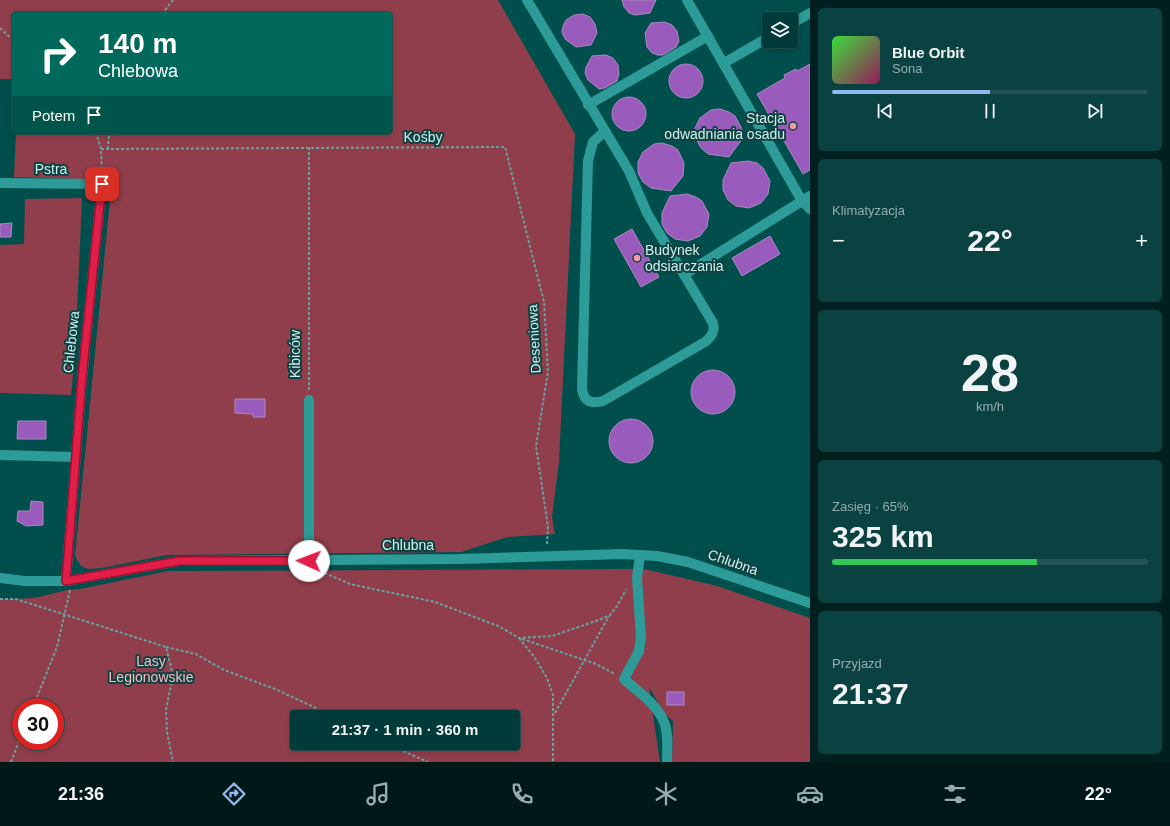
<!DOCTYPE html>
<html lang="pl">
<head>
<meta charset="utf-8">
<style>
  body { margin:0; font-family:Helvetica,sans-serif; background:#0a4242; color:#f1f3f6; height:100vh; display:flex; flex-direction:column; font-size:15px; white-space:nowrap }
  * { box-sizing:border-box; margin:0 }
  p { font-size:13px; color:#95adaf }
  .icon { flex:none; width:22px; height:22px; fill:none; stroke:currentColor; stroke-width:2; stroke-linecap:round; stroke-linejoin:round }
  .map { position:relative; flex:1; overflow:hidden }
  .sheet { display:flex; flex-direction:column; gap:8px; padding:8px; background:#002020; width:360px }
  .sheet>* { flex:none }
  .banner { position:absolute; left:12px; top:12px; width:380px; height:122px; border-radius:4px; box-shadow:0 2px 6px #0003,0 0 0 1px #225554; background:#00695c; color:#fff; overflow:hidden }
  .controls { position:absolute; left:762px; top:12px; display:grid; gap:8px }
  .controls a { display:grid; place-items:center; width:36px; height:36px; border-radius:4px; background:#003b3a; box-shadow:0 2px 6px #0003,0 0 0 1px #225554; font-size:20px }
  .speed { position:absolute; left:12px; top:698px; display:flex; gap:8px; font-size:20px; font-weight:700; text-align:center }
  .speed>* { display:grid; place-content:center; width:52px; height:52px; border-radius:50%; background:#003b3a; box-shadow:0 2px 6px #0003,0 0 0 1px #225554; line-height:1 }
  .speed .limit { border:6px solid #d22; background:#fff; color:#111 }
  .pin { position:absolute; display:grid; place-items:center; width:34px; height:34px; color:#fff; margin:-17px; border-radius:8px; box-shadow:0 2px 6px #0006 }
  .me { position:absolute; width:44px; margin:-22px; rotate:272deg; stroke-linejoin:round; filter:drop-shadow(0 0 3px #0008) }
  .turn { display:flex; align-items:center; gap:14px; height:84px; padding:0 20px; font-size:18px }
  .turn .icon { width:52px; height:52px; stroke-width:2.5 }
  .turn b { display:block; font-size:28px; line-height:34px }
  .then { display:flex; align-items:center; height:38px; padding:0 20px; background:#0003; gap:8px; font-size:15px }
  .big { font-size:30px; font-weight:700; line-height:1.1 }
  .sheet .tile { flex:1; display:flex; flex-direction:column; justify-content:center; gap:6px; min-width:0; padding:0 14px; border-radius:6px; background:#0a4242 }
  .sheet .dial { align-items:center; gap:0 }
  .dial b { font-size:52px; line-height:1 }
  .song { display:flex; align-items:center; gap:12px }
  .cover { width:48px; height:48px; border-radius:6px; background:linear-gradient(135deg,hsl(120 70% 55%),hsl(330 70% 35%)) }
  .played { height:4px; border-radius:2px; background:linear-gradient(90deg,#90b9f0 50%,#225554 50%) }
  .keys { display:flex; justify-content:space-around; direction:ltr }
  .heat { display:flex; justify-content:space-between; align-items:center; font-size:22px; direction:ltr }
  .charge { height:6px; border-radius:3px; background:linear-gradient(90deg,#34c759 65%,#225554 0) }
  .trip { position:absolute; left:290px; top:710px; width:230px; height:40px; border-radius:4px; background:#003b3a; box-shadow:0 2px 6px #0003,0 0 0 1px #225554; font-weight:700; line-height:40px; text-align:center }
  .dock { display:flex; height:64px; justify-content:space-around; align-items:center; background:#001817; color:#95adaf }
  .dock .icon { width:28px; height:28px }
  .dock .on { color:#90b9f0 }
  .dock b { font-size:18px; color:#f1f3f6 }
  main { display:flex; flex:1; min-height:0 }
  .map>svg:first-child { display:block }
</style>
</head>
<body>
<main>
<div class="map">
<svg width="810" height="762" viewBox="0 0 810 762">
  <rect width="100%" height="100%" fill="#004f4d"/>
  <g fill="#913e4c" fill-rule="evenodd">
    <polygon points="0,0 498,0 575,134 559,461 552,517 555,534 507,537 461,552 167,555 102,568 88,569 81,566 75,556 112,180 14,177 16,132 390,132 390,14 14,14 14,79 0,79"/>
    <polygon points="82,198 75,356 71,395 0,393 0,245 24,244 25,199"/>
    <path d="M644 569 717 586 810 618V762H672L673 721 664 713 649 687 660 762H0V599C15 599 29 599 43 596 57 593 65 589 80 589L168 571ZM21 707H55V741H21ZM297 717H513V743H297Z"/>
  </g>
  <g fill="#995bbc" stroke="#aa8abe">
    <polygon points="622,0 656,0 650,13 635,15 629,13 624,7"/>
    <polygon points="583,14 590,17 595,24 597,33 591,45 576,47 565,39 562,32 563,26 566,20 574,15"/>
    <polygon points="665,22 672,25 677,31 679,41 676,47 663,55 658,55 652,53 647,47 645,33 651,23"/>
    <polygon points="606,55 613,58 618,65 619,74 617,81 605,88 599,89 588,80 585,73 586,67 592,56"/>
    <polygon points="810,64 810,170 803,174 757,94 785,78 784,75 796,69 797,71"/>
    <circle cx="686" cy="81" r="17"/>
    <circle cx="629" cy="114" r="17"/>
    <polygon points="720,109 729,112 735,116 742,129 740,142 729,157 708,154 701,148 696,139 695,128 700,118 711,110"/>
    <polygon points="662,143 672,146 678,150 684,163 683,176 671,191 651,188 643,182 638,173 638,162 643,152 654,144"/>
    <polygon points="748,161 757,163 763,168 770,181 768,194 761,203 749,208 736,206 728,200 723,190 723,180 731,163"/>
    <polygon points="687,194 696,197 702,201 709,214 707,227 700,236 688,241 675,239 667,233 662,224 662,213 670,196"/>
    <polygon points="12,223 11,237 0,237 0,224"/>
    <polygon points="632,229 659,277 641,287 614,239"/>
    <polygon points="770,236 780,254 742,276 732,258"/>
    <circle cx="713" cy="392" r="22"/>
    <polygon points="235,399 265,399 265,417 253,417 253,414 235,413"/>
    <circle cx="631" cy="441" r="22"/>
    <polygon points="18,421 46,421 46,439 17,439"/>
    <polygon points="31,501 43,502 43,525 26,526 17,521 18,511 30,511"/>
    <rect x="667" y="692" width="17" height="13"/>
  </g>
  <g fill="none" stroke-linecap="round" stroke-linejoin="round">
    <g stroke="#67a3a0" stroke-width="2" stroke-dasharray="3 2" stroke-linecap="butt">
      <polyline points="162,14 173,0"/>
      <polyline points="0,28 14,41"/>
      <polyline points="96,132 101,149 102,174"/>
      <polyline points="309,147 309,391"/>
      <polyline points="101,149 505,147 544,302 548,372 536,446 548,527 547,545"/>
      <polyline points="108,149 109,132"/>
      <polyline points="320,571 350,584 435,602 498,626 519,638 552,636 599,620 610,615 617,606 626,590"/>
      <polyline points="0,599 16,599 166,647 173,676 166,709 167,732 173,762"/>
      <polyline points="519,638 535,658 547,678 553,695 553,762"/>
      <polyline points="522,639 596,664 615,674"/>
      <polyline points="166,647 196,654 224,670 275,689 335,717"/>
      <polyline points="33,707 57,647 70,590"/>
      <polyline points="555,713 609,616"/>
      <polyline points="385,743 428,762"/>
      <polyline points="11,762 21,736"/>
    </g>
    <g stroke="#2d9c99" stroke-width="10">
      <path d="M527 0 629 171 647 213 713 323C715 332 712 336 705 342L603 401C591 404 584 402 582 389L588 161 593 142 604 132"/>
      <polyline points="687,0 802,201 810,209"/>
      <polyline points="791,24 810,13"/>
      <polyline points="724,63 769,37"/>
      <polyline points="588,105 708,36"/>
      <polyline points="0,183 102,184 82,379 66,581"/>
      <polyline points="685,274 810,196"/>
      <polyline points="0,455 75,457"/>
      <path d="M640 555 637 578 641 637 639 651 624 679C637 691 657 704 664 722 669 734 667 749 667 762"/>
      <polyline points="309,561 309,400"/>
      <polyline points="0,578 25,581 66,581 179,561 459,559 622,554 657,556 688,562 810,603"/>
    </g>
  </g>
  <g fill="none" stroke-linecap="round" stroke-linejoin="round">
    <g stroke="#92132f" stroke-width="10">
      <polyline id="route" points="102,184 82,378 66,581 179,561 309,561"/>
    </g>
    <use href="#route" stroke="#e11d48" stroke-width="7"/>
  </g>
  <g fill="#f49aa5" stroke="#114140" stroke-width="1.5">
    <circle cx="793" cy="126" r="4"/>
    <circle cx="637" cy="258" r="4"/>
  </g>
  <g text-anchor="middle" dominant-baseline="central" stroke-width="4" stroke-linejoin="round" paint-order="stroke">
    <g font-size="14" fill="#caf3f0" stroke="#114140" text-anchor="end">
      <text x="785" y="118">Stacja<tspan x="785" dy="16">odwadniania osadu</tspan></text>
      <text x="645" y="250" text-anchor="start">Budynek<tspan x="645" dy="16">odsiarczania</tspan></text>
    </g>
    <g font-size="14" fill="#caf3f0" stroke="#114140">
      <text x="423" y="137">Kośby</text>
      <text x="51" y="169">Pstra</text>
      <text transform="translate(534 339) rotate(-93)">Deseniowa</text>
      <text transform="translate(71 342) rotate(-84)">Chlebowa</text>
      <text transform="translate(295 354) rotate(-90)">Kibiców</text>
      <text x="408" y="545">Chlubna</text>
      <text transform="translate(733 562) rotate(19)">Chlubna</text>
    </g>
    <g font-size="14" fill="#fdbdc4" stroke="#114140">
      <text x="151" y="661">Lasy<tspan x="151" dy="16">Legionowskie</tspan></text>
    </g>
  </g>
</svg>
<div class="controls">
<a><svg class="icon" aria-label="layers" viewBox="0 0 24 24"><path d="M12 4l9 5-9 5-9-5zM3 14l9 5 9-5"/></svg></a>
</div>
<div class="speed"><div class="limit">30</div></div>
<div class="pin" style="left:102px;top:184px;background:#d93025"><svg class="icon" aria-label="arrive" viewBox="0 0 24 24"><path d="M6 21V4h12l-3 4 3 4H6"/></svg></div>
<svg class="me" style="left:309px;top:561px" viewBox="-20 -20 40 40"><circle r="19" fill="#fff"/><path d="M0-13L10 11 0 6-10 11z" fill="#e11d48"/></svg>
<div class="trip">21:37 · 1 min · 360 m</div>
<div class="banner">
<div class="turn"><svg class="icon" aria-label="right" viewBox="0 0 24 24"><path d="M7 20v-9h11M14 6l5 5-5 5"/></svg><div><b>140 m</b>Chlebowa</div></div>
<div class="then">Potem<svg class="icon" aria-label="arrive" viewBox="0 0 24 24"><path d="M6 21V4h12l-3 4 3 4H6"/></svg></div>
</div>
</div>
<section class="sheet">
<div class="tile">
<div class="song"><i class="cover"></i><div><b>Blue Orbit</b><p>Sona</p></div></div>
<div class="played"></div>
<div class="keys"><svg class="icon" aria-label="previous" viewBox="0 0 24 24"><path d="M18 5L8 12l10 7zM5 5v14"/></svg><svg class="icon" aria-label="pause" viewBox="0 0 24 24"><path d="M8 5v14M16 5v14"/></svg><svg class="icon" aria-label="next" viewBox="0 0 24 24"><path d="M6 5l10 7-10 7zM19 5v14"/></svg></div>
</div>
<div class="tile"><p>Klimatyzacja</p>
<div class="heat"><a>−</a><b class="big">22°</b><a>+</a></div>
</div>
<div class="tile dial"><b>28</b><p>km/h</p></div>
<div class="tile"><p>Zasięg · 65%</p><b class="big">325 km</b><div class="charge"></div></div>
<div class="tile"><p>Przyjazd</p><b class="big">21:37</b></div>
</section>
</main>
<nav class="dock">
<b>21:36</b>
<svg class="icon on" aria-label="directions" viewBox="0 0 24 24"><path d="M12 3l9 9-9 9-9-9zM9 14v-3h6M13 9l2 2-2 2"/></svg>
<svg class="icon" aria-label="music" viewBox="0 0 24 24"><path d="M9 18V5l10-2v13"/><circle cx="6" cy="18" r="3"/><circle cx="16" cy="16" r="3"/></svg>
<svg class="icon" aria-label="phone" viewBox="0 0 24 24"><path d="M5 4h4l2 5-3 2q2 4 5 5l2-3 5 2v4C11 20 4 13 5 4z"/></svg>
<svg class="icon" aria-label="climate" viewBox="0 0 24 24"><path d="M12 3v18M4 7l16 10M4 17L20 7"/></svg>
<svg class="icon" aria-label="car" viewBox="0 0 24 24"><path d="M5 17H2v-5l4-1 3-4h7l3 4 3 1v5h-3M9 17h6M6 11h13"/><circle cx="7" cy="17" r="2"/><circle cx="17" cy="17" r="2"/></svg>
<svg class="icon" aria-label="filters" viewBox="0 0 24 24"><path d="M4 7h16M4 17h16"/><circle cx="9" cy="7" r="2"/><circle cx="15" cy="17" r="2"/></svg>
<b>22°</b>
</nav>
</body>
</html>
